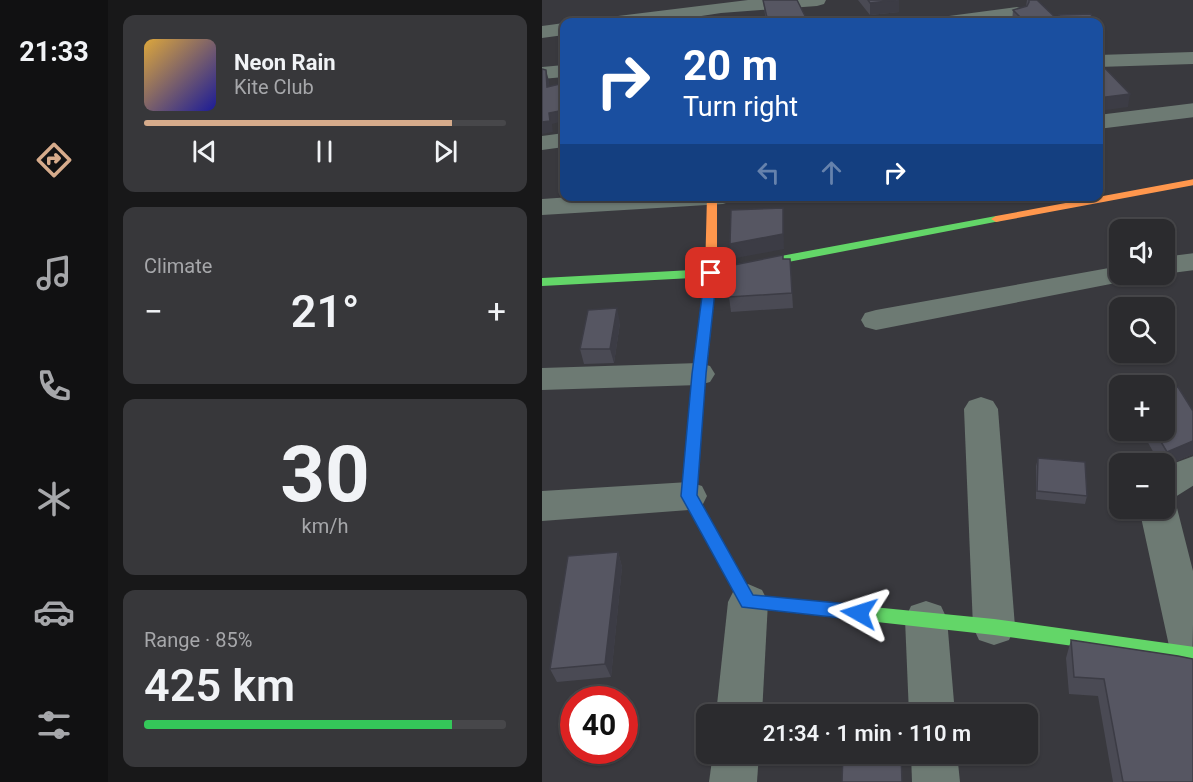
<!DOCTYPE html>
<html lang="en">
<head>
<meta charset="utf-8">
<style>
  body { margin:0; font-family:Roboto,sans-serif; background:#37373a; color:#f1f3f6; height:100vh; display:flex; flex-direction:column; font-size:22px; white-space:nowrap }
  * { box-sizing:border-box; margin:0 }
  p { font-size:20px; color:#a6a7aa }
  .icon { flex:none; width:33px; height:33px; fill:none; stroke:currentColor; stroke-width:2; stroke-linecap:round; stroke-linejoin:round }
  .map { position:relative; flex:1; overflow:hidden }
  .drawer { display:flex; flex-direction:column; gap:15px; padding:15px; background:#181819; width:434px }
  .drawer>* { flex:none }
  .guide { position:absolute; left:18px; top:18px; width:543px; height:183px; border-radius:12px; box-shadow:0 2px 4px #0004,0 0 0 2px #47474a; background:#1a4fa0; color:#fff; overflow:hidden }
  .tools { position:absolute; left:567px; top:219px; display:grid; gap:12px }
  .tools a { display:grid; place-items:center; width:66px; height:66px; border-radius:12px; background:#2b2b2e; box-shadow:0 2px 4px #0004,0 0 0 2px #47474a; font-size:30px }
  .speed { position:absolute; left:18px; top:686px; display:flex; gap:12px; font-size:30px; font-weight:700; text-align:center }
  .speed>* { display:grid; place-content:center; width:78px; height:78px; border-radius:50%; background:#2b2b2e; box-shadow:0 2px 4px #0004,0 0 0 2px #47474a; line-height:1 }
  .speed .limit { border:9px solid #d22; background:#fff; color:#111 }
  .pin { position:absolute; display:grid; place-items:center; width:51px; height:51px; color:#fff; margin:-26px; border-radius:12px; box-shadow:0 3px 9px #0006 }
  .me { position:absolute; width:66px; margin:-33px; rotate:276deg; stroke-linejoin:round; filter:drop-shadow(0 0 4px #0008) }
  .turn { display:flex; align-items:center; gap:21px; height:126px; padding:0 24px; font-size:27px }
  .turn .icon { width:78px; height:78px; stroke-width:2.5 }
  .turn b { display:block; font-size:42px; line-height:51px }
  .lanes { display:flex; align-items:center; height:57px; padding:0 24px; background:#0003; justify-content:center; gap:30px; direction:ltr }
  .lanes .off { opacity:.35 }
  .big { font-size:45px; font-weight:600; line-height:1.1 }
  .drawer .tile { flex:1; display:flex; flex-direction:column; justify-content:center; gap:9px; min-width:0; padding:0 21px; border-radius:12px; background:#37373a }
  .drawer .dial { align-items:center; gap:0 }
  .dial b { font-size:78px; line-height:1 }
  .song { display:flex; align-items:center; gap:18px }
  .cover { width:72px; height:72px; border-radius:9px; background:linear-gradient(135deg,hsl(40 70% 55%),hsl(240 70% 35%)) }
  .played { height:6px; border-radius:3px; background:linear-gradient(90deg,#d6ab8b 85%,#47474a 85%) }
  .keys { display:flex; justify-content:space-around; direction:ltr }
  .heat { display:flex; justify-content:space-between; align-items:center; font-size:33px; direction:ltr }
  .charge { height:9px; border-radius:4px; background:linear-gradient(90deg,#34c759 85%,#47474a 0) }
  .trip { position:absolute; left:154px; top:704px; width:342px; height:60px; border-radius:12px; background:#2b2b2e; box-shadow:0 2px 4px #0004,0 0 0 2px #47474a; font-weight:600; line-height:60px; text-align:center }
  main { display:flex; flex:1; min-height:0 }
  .tab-bar { display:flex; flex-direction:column; width:108px; justify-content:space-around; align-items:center; background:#111112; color:#a6a7aa }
  .tab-bar .icon { width:42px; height:42px }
  .tab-bar .active { color:#d6ab8b }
  .tab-bar b { font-size:27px; color:#f1f3f6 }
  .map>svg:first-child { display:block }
</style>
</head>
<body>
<main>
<nav class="tab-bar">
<b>21:33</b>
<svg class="icon active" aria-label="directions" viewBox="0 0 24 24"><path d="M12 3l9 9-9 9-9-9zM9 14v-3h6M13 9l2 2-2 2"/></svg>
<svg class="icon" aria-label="music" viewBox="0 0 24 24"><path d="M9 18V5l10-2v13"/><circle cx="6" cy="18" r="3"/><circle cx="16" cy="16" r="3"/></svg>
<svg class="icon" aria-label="phone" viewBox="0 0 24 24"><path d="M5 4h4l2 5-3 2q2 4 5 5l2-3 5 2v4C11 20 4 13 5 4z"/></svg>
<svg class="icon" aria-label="climate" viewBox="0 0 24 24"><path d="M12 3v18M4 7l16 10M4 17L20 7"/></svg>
<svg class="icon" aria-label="car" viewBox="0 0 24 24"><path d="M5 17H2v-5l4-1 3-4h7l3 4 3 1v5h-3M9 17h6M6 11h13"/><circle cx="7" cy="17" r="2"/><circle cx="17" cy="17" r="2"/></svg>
<svg class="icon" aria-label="filters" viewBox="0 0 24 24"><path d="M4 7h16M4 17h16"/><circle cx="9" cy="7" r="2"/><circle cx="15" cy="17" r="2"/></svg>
</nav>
<section class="drawer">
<div class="tile">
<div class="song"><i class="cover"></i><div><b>Neon Rain</b><p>Kite Club</p></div></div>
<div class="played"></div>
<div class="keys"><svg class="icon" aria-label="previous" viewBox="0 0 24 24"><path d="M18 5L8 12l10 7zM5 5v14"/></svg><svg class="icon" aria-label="pause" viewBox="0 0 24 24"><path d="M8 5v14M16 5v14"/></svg><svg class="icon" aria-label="next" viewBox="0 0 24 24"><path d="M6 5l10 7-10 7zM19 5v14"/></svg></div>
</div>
<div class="tile"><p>Climate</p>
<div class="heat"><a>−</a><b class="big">21°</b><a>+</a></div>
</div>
<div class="tile dial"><b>30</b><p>km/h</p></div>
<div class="tile"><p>Range · 85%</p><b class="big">425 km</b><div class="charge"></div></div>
</section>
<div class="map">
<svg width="652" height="782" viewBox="0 0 652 782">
  <rect width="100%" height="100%" fill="#39393e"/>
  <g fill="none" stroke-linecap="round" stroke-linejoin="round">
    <g fill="#6d7a73" fill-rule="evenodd">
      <polygon points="206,0 284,0 282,4 275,6 179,13 120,22 66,22 69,18 76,16"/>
      <polygon points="475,7 482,9 484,13 482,17 446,22 397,22 400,18 407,16"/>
      <polygon points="22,23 22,35 0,38 0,26"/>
      <polygon points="652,52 652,64 556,67 556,55"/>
      <polygon points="22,65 22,77 0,79 0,67"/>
      <polygon points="652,103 652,117 556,129 556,115"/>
      <polygon points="22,133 22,147 0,150 0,136"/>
      <polygon points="44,196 194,196 190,201 181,204 0,215 0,199"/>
      <polygon points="652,253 652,270 622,274 622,257"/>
      <polygon points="578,266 578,274 593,274 589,280 334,330 323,327 319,320 323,313 334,310"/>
      <polygon points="157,363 168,366 173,374 168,382 157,385 0,390 0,368"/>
      <polygon points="439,397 451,401 456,409 473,627 467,640 452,645 437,640 431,627 422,409 427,401"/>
      <polygon points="652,456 652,485 630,499 635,508 652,575 650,674 635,669 629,655 597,508 622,508 622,467"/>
      <polygon points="147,482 160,486 165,496 160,506 147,510 0,521 0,491"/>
      <polygon points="206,584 220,590 226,602 220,714 174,714 186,602 192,590"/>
      <polygon points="384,601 399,606 405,619 413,714 367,714 363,619 369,606"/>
      <polygon points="171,753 217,753 215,782 167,782"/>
      <polygon points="369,753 415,753 418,782 370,782"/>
    </g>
    <g fill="#63d668" fill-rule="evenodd">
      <polygon points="454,216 458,217 458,221 169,277 0,286 0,278 169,269"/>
      <polygon points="149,469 154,471 156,475 155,496 211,595 452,619 652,647 652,663 452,635 200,607 139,496 144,471"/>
    </g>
    <g fill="#ff974d" fill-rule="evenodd">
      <polygon points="652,179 652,185 454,222 449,219 454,216"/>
      <polygon points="165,196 175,196 175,273 164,374 156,475 154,479 144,479 142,475 150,374 163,273"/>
    </g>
  </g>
  <g fill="#4a4a54">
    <polygon points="221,0 266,22 224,22"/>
    <polygon points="316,0 357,0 357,12 328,15"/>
    <polygon points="485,0 495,0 516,21 517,15 552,22 470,22 471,10 484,6"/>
    <polygon points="242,259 248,259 251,308 189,312 187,297"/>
    <polygon points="78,323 72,363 42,364 38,349"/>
    <polygon points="651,411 651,454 622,466 622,464 618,464 599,430 622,430"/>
    <polygon points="496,458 545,496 543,504 494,499 494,466"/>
    <polygon points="76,552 80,567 69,677 15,682 8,669"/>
    <polygon points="529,640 651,782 571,782 556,696 527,694 524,658"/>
  </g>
  <g fill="#3c3c45">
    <polygon points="357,0 357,12 328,15 328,3"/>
    <polygon points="561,40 559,53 556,54 556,42"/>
    <polygon points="4,70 7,81 8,98 5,87"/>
    <polygon points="588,94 586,107 556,111 556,98"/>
    <polygon points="22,110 22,121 10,124 11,132 0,134 0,122 7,113"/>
    <polygon points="241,208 242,249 189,259 188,244"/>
    <polygon points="75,308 78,323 72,363 68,349"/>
    <polygon points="651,441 651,454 622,466 622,464 621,464 625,452"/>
    <polygon points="76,552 80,567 69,677 63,664"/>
  </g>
  <g fill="#565662" stroke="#3c3c45" stroke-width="1.5">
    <polygon points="221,0 255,0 266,22 226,22"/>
    <polygon points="326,0 354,0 328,3"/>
    <polygon points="487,0 495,0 518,22 483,22 471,10 485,6 487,2"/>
    <polygon points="549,14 552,22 520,22 517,15"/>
    <polygon points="556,31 561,40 556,42"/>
    <polygon points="556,61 588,94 556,98"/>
    <polygon points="0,69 4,70 5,87 22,83 22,110 7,113 8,121 0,122"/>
    <polygon points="241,208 241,234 188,244 189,210"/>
    <polygon points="241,255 241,259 248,259 250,293 187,297 187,266"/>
    <polygon points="75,308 68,349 38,349 46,310"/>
    <polygon points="636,387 651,411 651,441 625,452 612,430 622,430 622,389"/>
    <polygon points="496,458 543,462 545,496 495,491"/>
    <polygon points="76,552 63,664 8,669 26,556"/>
    <polygon points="529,640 636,656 651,659 651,782 581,782 562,679 532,677"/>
    <polygon points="301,753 359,753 360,782 300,782"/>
  </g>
  <polygon fill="#1a73e8" stroke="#114b97" stroke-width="1.5" points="169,269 175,273 164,374 155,495 211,595 317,605 323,608 326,613 323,618 317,620 200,607 139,496 150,374 163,273"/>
</svg>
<div class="tools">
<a><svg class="icon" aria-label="sound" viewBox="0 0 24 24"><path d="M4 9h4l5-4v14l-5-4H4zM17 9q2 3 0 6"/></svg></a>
<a><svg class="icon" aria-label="search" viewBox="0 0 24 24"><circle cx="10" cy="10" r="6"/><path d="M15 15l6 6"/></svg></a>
<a>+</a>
<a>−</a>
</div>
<div class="speed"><div class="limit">40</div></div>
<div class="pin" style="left:169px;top:273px;background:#d93025"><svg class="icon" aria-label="arrive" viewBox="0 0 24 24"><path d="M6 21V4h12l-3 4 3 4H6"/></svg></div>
<svg class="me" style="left:317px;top:613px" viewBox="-20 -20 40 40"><path d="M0-17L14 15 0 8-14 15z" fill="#1a73e8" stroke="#fff" stroke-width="4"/></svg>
<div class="trip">21:34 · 1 min · 110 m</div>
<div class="guide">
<div class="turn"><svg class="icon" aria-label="right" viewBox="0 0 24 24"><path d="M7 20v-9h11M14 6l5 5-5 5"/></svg><div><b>20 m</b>Turn right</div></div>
<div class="lanes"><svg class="icon off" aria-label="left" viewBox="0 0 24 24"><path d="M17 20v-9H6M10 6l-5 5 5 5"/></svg><svg class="icon off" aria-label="ahead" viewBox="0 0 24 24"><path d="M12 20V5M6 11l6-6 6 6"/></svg><svg class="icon" aria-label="right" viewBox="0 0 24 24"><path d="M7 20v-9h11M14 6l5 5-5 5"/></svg></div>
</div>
</div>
</main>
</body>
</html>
